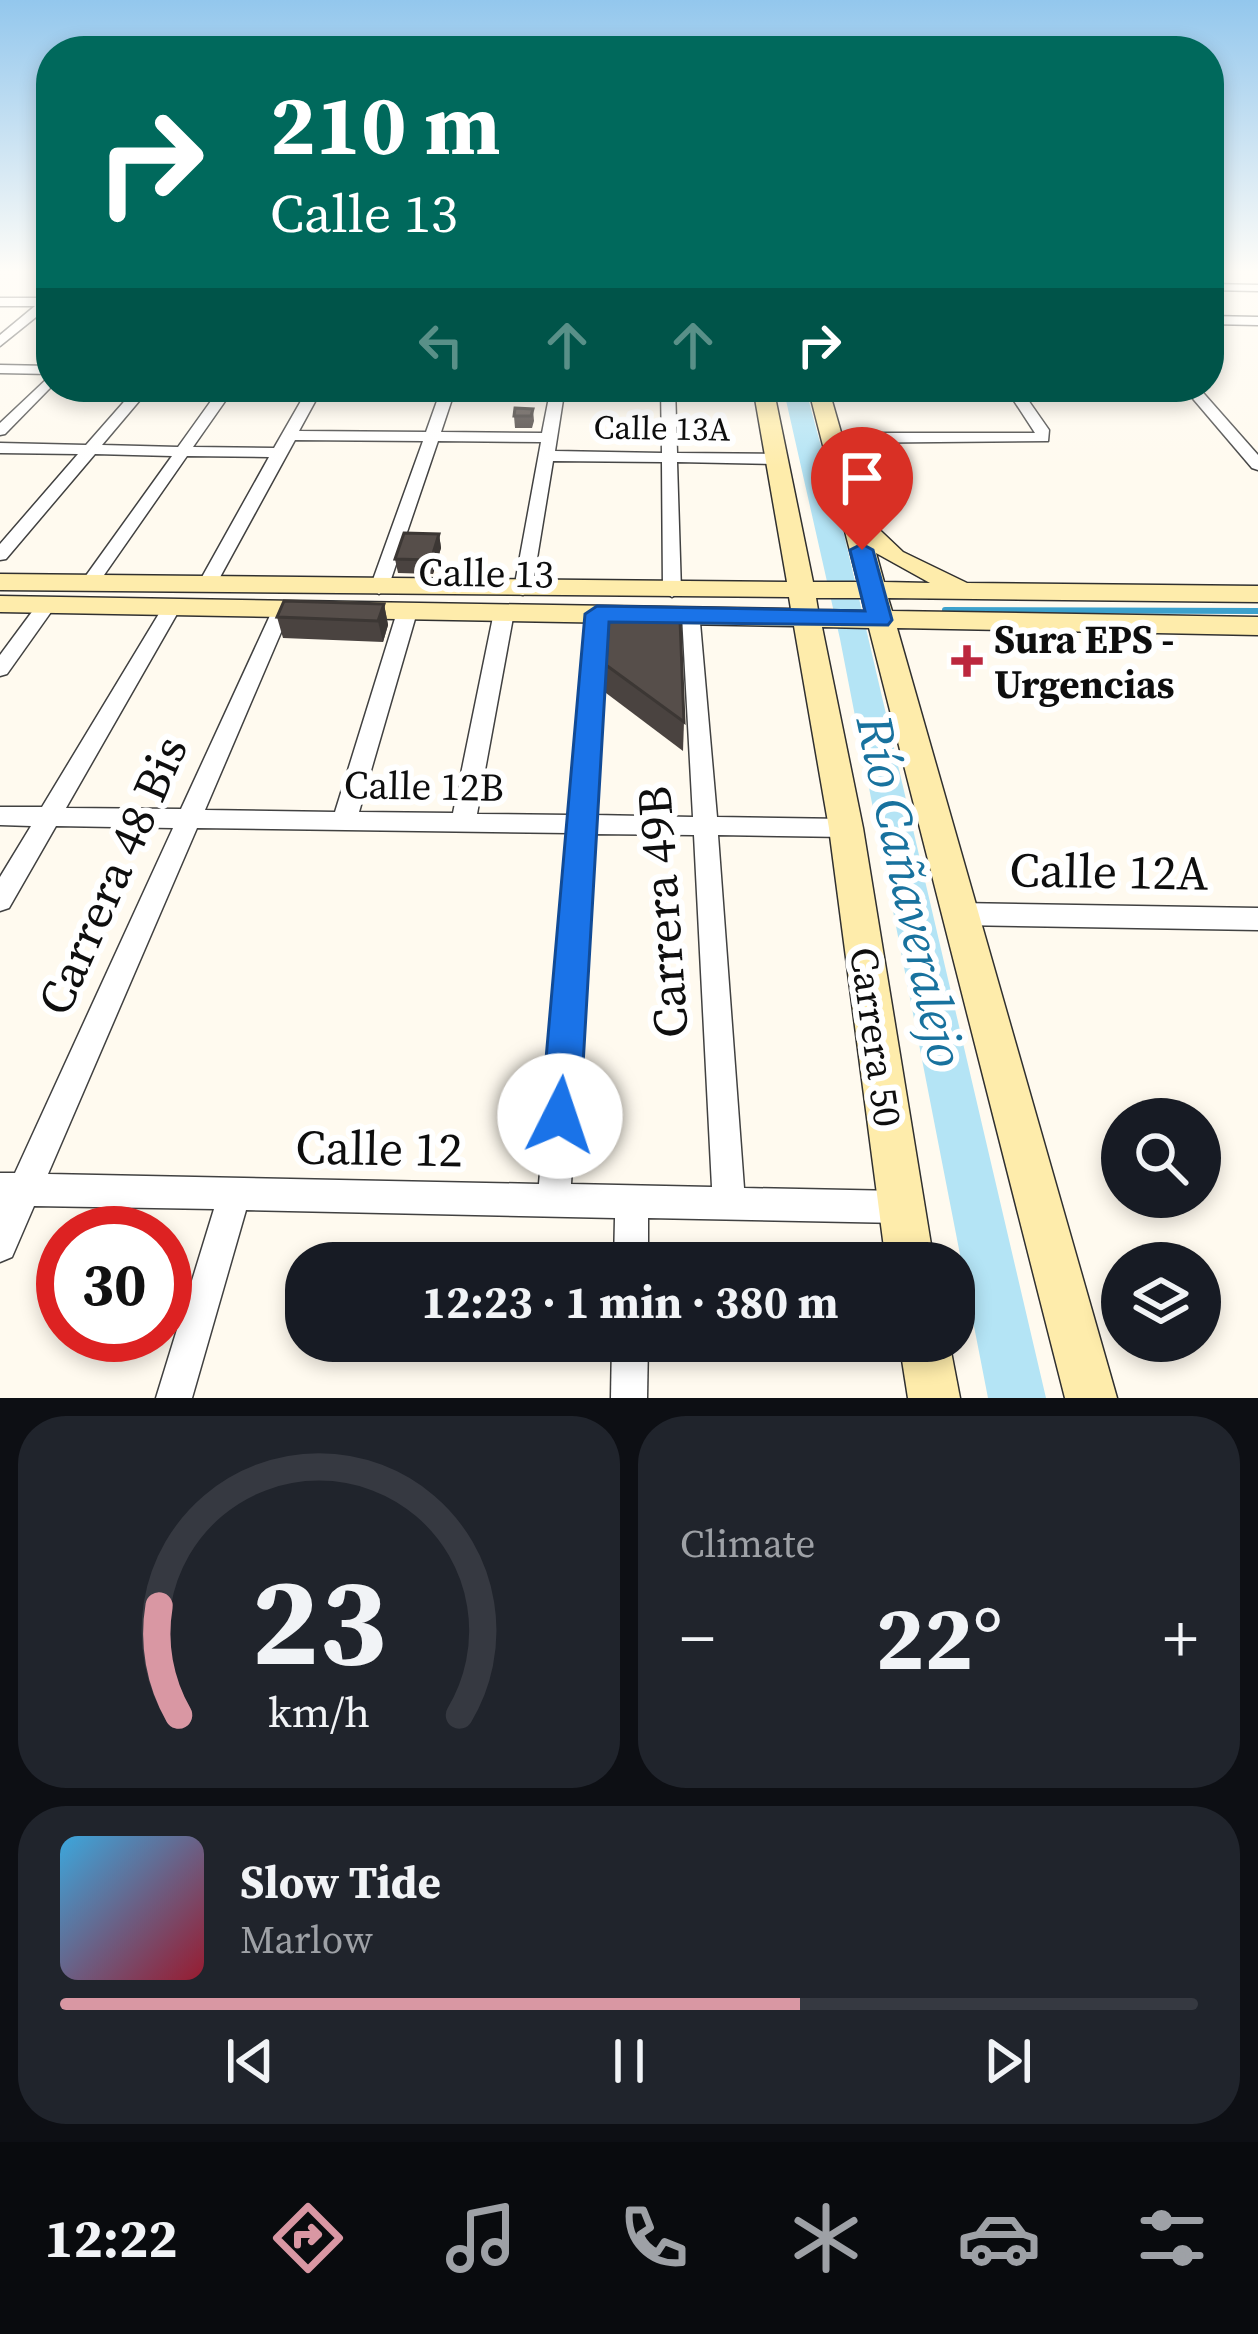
<!DOCTYPE html>
<html lang="en">
<head>
<meta charset="utf-8">
<style>
  body { margin:0; font-family:"Source Serif 4",serif; background:#20242c; color:#f1f3f6; height:100vh; display:flex; flex-direction:column; font-size:45px; white-space:nowrap }
  * { box-sizing:border-box; margin:0 }
  p { font-size:39px; color:#9ea1a6 }
  .icon { flex:none; width:66px; height:66px; fill:none; stroke:currentColor; stroke-width:2; stroke-linecap:round; stroke-linejoin:round }
  .map { position:relative; height:1398px; overflow:hidden }
  .panel { display:flex; flex-direction:column; gap:18px; padding:18px; background:#0d0f14; flex:1 }
  .panel>* { flex:none }
  .guide { position:absolute; left:36px; top:36px; width:1188px; height:366px; border-radius:48px; box-shadow:0 6px 18px #0003; background:#00695c; color:#fff; overflow:hidden }
  .buttons { position:absolute; left:1101px; top:1098px; display:grid; gap:24px }
  .buttons a { display:grid; place-items:center; width:120px; height:120px; border-radius:50%; background:#171b24; box-shadow:0 6px 18px #0003; font-size:60px }
  .speed { position:absolute; left:36px; top:1206px; display:flex; gap:24px; font-size:60px; font-weight:700; text-align:center }
  .speed>* { display:grid; place-content:center; width:156px; height:156px; border-radius:50%; background:#171b24; box-shadow:0 6px 18px #0003; line-height:1 }
  .speed .limit { border:18px solid #d22; background:#fff; color:#111 }
  .pin { position:absolute; display:grid; place-items:center; width:102px; height:102px; color:#fff; margin:-123px -51px; border-radius:50% 50% 50% 0; rotate:-45deg; box-shadow:0 0 12px #0007 }
  .pin .icon { rotate:45deg }
  .me { position:absolute; width:132px; margin:-66px; rotate:4deg; stroke-linejoin:round; filter:drop-shadow(0 0 9px #0008) }
  .turn { display:flex; align-items:center; gap:42px; height:252px; padding:0 36px; font-size:54px }
  .turn .icon { width:156px; height:156px; stroke-width:2.5 }
  .turn b { display:block; font-size:84px; line-height:102px }
  .lanes { display:flex; align-items:center; height:114px; padding:0 36px; background:#0003; justify-content:center; gap:60px; direction:ltr }
  .lanes .off { opacity:.35 }
  .big { font-size:90px; font-weight:700; line-height:1.1 }
  .panel .tile { flex:1; display:flex; flex-direction:column; justify-content:center; gap:18px; min-width:0; padding:0 42px; border-radius:48px; background:#20242c }
  .panel .dial { align-items:center; gap:0 }
  .dial svg { height:312px; overflow:visible; fill:none; stroke:#363941; stroke-width:7; stroke-linecap:round; text-anchor:middle }
  .dial text { fill:#f1f3f6; stroke:none }
  .song { display:flex; align-items:center; gap:36px }
  .cover { width:144px; height:144px; border-radius:18px; background:linear-gradient(135deg,hsl(200 70% 55%),hsl(350 70% 35%)) }
  .played { height:12px; border-radius:6px; background:linear-gradient(90deg,#d997a3 65%,#363941 65%) }
  .keys { display:flex; justify-content:space-around; direction:ltr }
  .heat { display:flex; justify-content:space-between; align-items:center; font-size:66px; direction:ltr }
  .panel .tiles { flex:1; display:grid; gap:18px; grid-template-columns:1fr 1fr }
  .tile:last-child { grid-column:span 2 }
  .trip { position:absolute; left:285px; top:1242px; width:690px; height:120px; border-radius:48px; background:#171b24; box-shadow:0 6px 18px #0003; font-weight:700; line-height:120px; text-align:center }
  .menu { display:flex; height:192px; justify-content:space-around; align-items:center; background:#090b0e; color:#9ea1a6 }
  .menu .icon { width:84px; height:84px }
  .menu .current { color:#d997a3 }
  .menu b { font-size:54px; color:#f1f3f6 }
  .map>svg:first-child { display:block }
</style>
</head>
<body>
<div class="map">
<svg width="1258" height="1398" viewBox="0 0 1258 1398">
  <rect width="100%" height="100%" fill="#fffaef"/>
  <g fill="none" stroke-linecap="round" stroke-linejoin="round">
    <polyline stroke="#3ca1cc" stroke-width="6" points="945,610 1258,611"/>
    <polygon fill="#b4e4f5" fill-rule="evenodd" points="783,387 805,387 839,513 1046,1398 988,1398 840,639"/>
    <g stroke="#414141" stroke-width="3">
      <g id="minor">
        <polygon points="1209,284 1258,285 1258,291 1209,290"/>
        <polygon points="0,298 50,298 51,305 0,346 0,335 35,306 0,306"/>
        <polygon points="1209,316 1258,317 1258,325 1209,324"/>
        <polygon points="0,365 51,366 51,374 0,373"/>
        <polygon points="51,375 51,387 5,434 0,435 0,423"/>
        <polygon points="137,387 151,387 102,445 178,447 221,387 235,387 193,447 274,448 309,387 323,387 299,431 426,432 442,387 456,387 441,432 542,433 551,387 565,387 555,451 662,453 661,387 675,387 677,453 777,454 785,459 777,464 677,462 681,591 672,597 663,591 662,462 553,461 532,589 523,595 516,593 514,589 541,442 438,441 388,588 379,594 370,588 423,441 295,440 213,590 199,590 197,586 269,457 187,456 95,588 89,590 80,584 172,456 95,454 6,559 0,560 0,544 78,454 0,453 0,443 86,445"/>
        <polygon points="1005,387 1019,387 1049,430 1048,441 831,443 823,438 831,433 1035,433"/>
        <polygon points="1183,387 1198,387 1258,455 1258,470 1252,468"/>
        <polygon points="885,388 961,389 968,393 961,397 880,395 878,392"/>
        <polygon points="47,599 56,605 7,674 0,676 0,655 40,601"/>
        <path d="M172 601 181 607 66 808 181 809 273 609 282 603 291 609 205 810 335 812 397 612 407 606 417 612 359 812 453 813 494 612 504 606 514 612 477 814 570 815 587 614 597 608 607 614 594 815 693 817 682 615 685 611H699L717 817 846 819 854 821 858 828 854 835 846 837 718 835 744 1188 900 1191 912 1195 916 1207 912 1219 900 1223 648 1218V1263H614L615 1218 246 1210 192 1398H156L214 1209 34 1206 12 1257 0 1262V1173H15L173 828 56 826 9 908 0 911V877L31 826 0 825V807H42L163 607ZM197 828 569 833 539 1184 48 1174ZM593 834 694 835 712 1187 571 1184Z"/>
        <polygon points="958,903 1258,908 1258,930 958,925 949,922 945,914 949,906"/>
        <polygon points="612,1341 648,1341 647,1398 611,1398"/>
      </g>
    </g>
    <g stroke="#303030" stroke-width="3">
      <g id="secondary">
        <path d="M753 387H773L813 582H858L808 387H828L865 516 903 552 967 583 1258 586V602L888 598 892 611 1258 617V635L897 628 1117 1398H1065L869 628 822 627 863 828 934 1263H886L829 828 794 626 0 612V596L791 609 789 597 0 590V574L787 582ZM876 553 930 583 884 582ZM816 598H862L865 611 818 610Z"/>
        <polygon points="899,1341 949,1341 960,1398 908,1398"/>
      </g>
    </g>
    <use href="#minor" fill="#fff" fill-rule="evenodd"/>
    <use href="#secondary" fill="#feecab" fill-rule="evenodd"/>
  </g>
  <g fill="#4a4340">
    <polygon points="533,409 534,421 532,428 515,428 514,416"/>
    <polygon points="439,534 441,548 433,574 398,573 395,559"/>
    <polygon points="384,604 388,625 383,642 283,638 277,617"/>
    <polygon points="606,665 684,722 683,751 606,693"/>
  </g>
  <g fill="#3c3734">
    <polygon points="439,534 441,548 433,574 431,560"/>
    <polygon points="384,604 388,625 383,642 378,621"/>
  </g>
  <g fill="#564e4a" stroke="#3c3734" stroke-width="3">
    <polygon points="515,408 533,409 531,416 514,416"/>
    <polygon points="404,533 439,534 431,560 395,559"/>
    <polygon points="284,601 384,604 378,621 277,617"/>
    <polygon points="609,617 680,619 684,722 606,665"/>
  </g>
  <linearGradient id="sky" x2="0" y2="1"><stop stop-color="#93c7ed"/><stop offset="0.58" stop-color="#fffdf8"/><stop offset="1" stop-color="#fffdf8" stop-opacity="0"/></linearGradient>
  <rect width="1258" height="468" fill="url(#sky)"/>
  <polygon fill="#1a73e8" stroke="#114b97" stroke-width="3" points="862,544 873,550 892,620 888,625 609,622 580,1116 574,1130 560,1136 546,1130 541,1116 585,614 597,606 865,611 850,550"/>
  <path fill="#bc273e" stroke="#fff" stroke-width="4.5" d="M961 643h12v12h12v12h-12v12h-12v-12h-12v-12h12z"/>
  <g text-anchor="middle" dominant-baseline="central" stroke-width="12" stroke-linejoin="round" paint-order="stroke">
    <g font-size="33" fill="#0e0e0e" stroke="#fff">
      <text transform="translate(662 428) rotate(1)">Calle 13A</text>
    </g>
    <g font-size="39" fill="#0e0e0e" stroke="#fff">
      <text transform="translate(486 573) rotate(1)">Calle 13</text>
      <text transform="translate(424 786) rotate(1)">Calle 12B</text>
      <text transform="translate(876 1037) rotate(82)">Carrera 50</text>
    </g>
    <g font-size="39" font-weight="bold" fill="#0e0e0e" stroke="#fff" text-anchor="start">
      <text x="994" y="639">Sura EPS -<tspan x="994" dy="45">Urgencias</tspan></text>
    </g>
    <g font-size="48" fill="#0e0e0e" stroke="#fff">
      <text transform="translate(1109 871) rotate(1)">Calle 12A</text>
      <text transform="translate(112 875) rotate(-66)">Carrera 48 Bis</text>
      <text transform="translate(662 912) rotate(-94)">Carrera 49B</text>
      <text transform="translate(379 1148) rotate(1)">Calle 12</text>
    </g>
    <g font-size="51" font-style="italic" fill="#18729e" stroke="#fff">
      <text transform="translate(911 891) rotate(78)">Río Cañaveralejo</text>
    </g>
  </g>
</svg>
<div class="buttons">
<a><svg class="icon" aria-label="search" viewBox="0 0 24 24"><circle cx="10" cy="10" r="6"/><path d="M15 15l6 6"/></svg></a>
<a><svg class="icon" aria-label="layers" viewBox="0 0 24 24"><path d="M12 4l9 5-9 5-9-5zM3 14l9 5 9-5"/></svg></a>
</div>
<div class="speed"><div class="limit">30</div></div>
<div class="pin" style="left:862px;top:550px;background:#d93025"><svg class="icon" aria-label="arrive" viewBox="0 0 24 24"><path d="M6 21V4h12l-3 4 3 4H6"/></svg></div>
<svg class="me" style="left:560px;top:1116px" viewBox="-20 -20 40 40"><circle r="19" fill="#fff"/><path d="M0-13L10 11 0 6-10 11z" fill="#1a73e8"/></svg>
<div class="trip">12:23 · 1 min · 380 m</div>
<div class="guide">
<div class="turn"><svg class="icon" aria-label="right" viewBox="0 0 24 24"><path d="M7 20v-9h11M14 6l5 5-5 5"/></svg><div><b>210 m</b>Calle 13</div></div>
<div class="lanes"><svg class="icon off" aria-label="left" viewBox="0 0 24 24"><path d="M17 20v-9H6M10 6l-5 5 5 5"/></svg><svg class="icon off" aria-label="ahead" viewBox="0 0 24 24"><path d="M12 20V5M6 11l6-6 6 6"/></svg><svg class="icon off" aria-label="ahead" viewBox="0 0 24 24"><path d="M12 20V5M6 11l6-6 6 6"/></svg><svg class="icon" aria-label="right" viewBox="0 0 24 24"><path d="M7 20v-9h11M14 6l5 5-5 5"/></svg></div>
</div>
</div>
<section class="panel">
<div class="tiles">
<div class="tile dial"><svg viewBox="0 0 100 80">
<path d="M14 69A42 42 0 1 1 86 69"/>
<path d="M14 69A42 42 0 0 1 9 41" stroke="#d997a3"/>
<text x="50" y="56" font-size="32" font-weight="700">23</text>
<text x="50" y="72" font-size="11">km/h</text>
</svg></div>
<div class="tile"><p>Climate</p>
<div class="heat"><a>−</a><b class="big">22°</b><a>+</a></div>
</div>
<div class="tile">
<div class="song"><i class="cover"></i><div><b>Slow Tide</b><p>Marlow</p></div></div>
<div class="played"></div>
<div class="keys"><svg class="icon" aria-label="previous" viewBox="0 0 24 24"><path d="M18 5L8 12l10 7zM5 5v14"/></svg><svg class="icon" aria-label="pause" viewBox="0 0 24 24"><path d="M8 5v14M16 5v14"/></svg><svg class="icon" aria-label="next" viewBox="0 0 24 24"><path d="M6 5l10 7-10 7zM19 5v14"/></svg></div>
</div>
</div>
</section>
<nav class="menu">
<b>12:22</b>
<svg class="icon current" aria-label="directions" viewBox="0 0 24 24"><path d="M12 3l9 9-9 9-9-9zM9 14v-3h6M13 9l2 2-2 2"/></svg>
<svg class="icon" aria-label="music" viewBox="0 0 24 24"><path d="M9 18V5l10-2v13"/><circle cx="6" cy="18" r="3"/><circle cx="16" cy="16" r="3"/></svg>
<svg class="icon" aria-label="phone" viewBox="0 0 24 24"><path d="M5 4h4l2 5-3 2q2 4 5 5l2-3 5 2v4C11 20 4 13 5 4z"/></svg>
<svg class="icon" aria-label="climate" viewBox="0 0 24 24"><path d="M12 3v18M4 7l16 10M4 17L20 7"/></svg>
<svg class="icon" aria-label="car" viewBox="0 0 24 24"><path d="M5 17H2v-5l4-1 3-4h7l3 4 3 1v5h-3M9 17h6M6 11h13"/><circle cx="7" cy="17" r="2"/><circle cx="17" cy="17" r="2"/></svg>
<svg class="icon" aria-label="filters" viewBox="0 0 24 24"><path d="M4 7h16M4 17h16"/><circle cx="9" cy="7" r="2"/><circle cx="15" cy="17" r="2"/></svg>
</nav>
</body>
</html>
